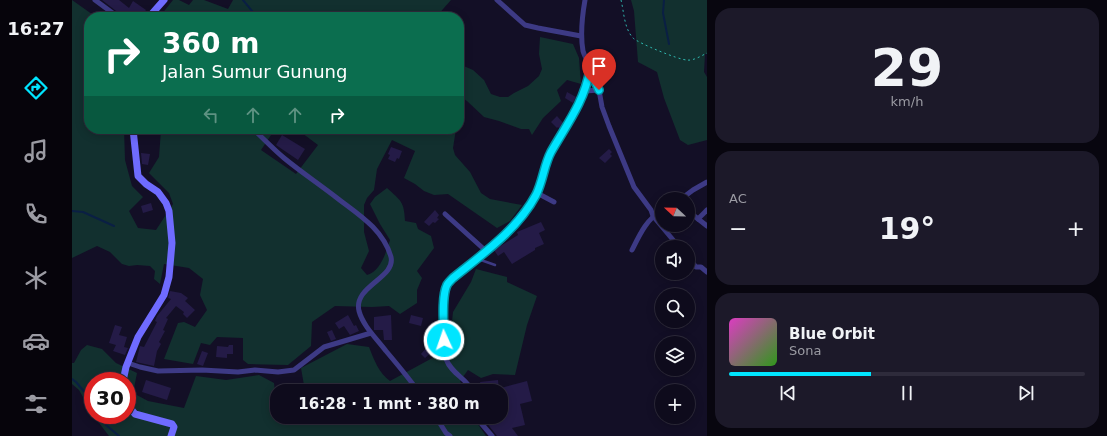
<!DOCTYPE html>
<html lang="id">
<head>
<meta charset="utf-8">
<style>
  body { margin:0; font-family:"DejaVu Sans",sans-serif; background:#1c1929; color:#f1f3f6; height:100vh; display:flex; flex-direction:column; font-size:15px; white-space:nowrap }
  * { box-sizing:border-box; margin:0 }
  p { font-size:13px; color:#9b9ba3 }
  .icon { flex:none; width:22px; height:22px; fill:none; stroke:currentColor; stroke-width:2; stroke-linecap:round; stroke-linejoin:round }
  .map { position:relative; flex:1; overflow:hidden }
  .side { display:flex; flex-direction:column; gap:8px; padding:8px; background:#08060f; width:400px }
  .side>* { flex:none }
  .banner { position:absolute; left:12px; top:12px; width:380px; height:122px; border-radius:16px; box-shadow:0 2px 10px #0003,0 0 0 1px #2e2b3b; background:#0b6e4f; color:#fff; overflow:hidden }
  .needle { width:26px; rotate:292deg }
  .fabs { position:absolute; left:583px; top:192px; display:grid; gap:8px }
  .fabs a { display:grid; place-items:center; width:40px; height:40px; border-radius:50%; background:#0e0b1c; box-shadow:0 2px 10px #0003,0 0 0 1px #2e2b3b; font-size:20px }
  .speed { position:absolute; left:12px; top:372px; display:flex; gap:8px; font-size:20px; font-weight:700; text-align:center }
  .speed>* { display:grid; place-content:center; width:52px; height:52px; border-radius:50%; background:#0e0b1c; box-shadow:0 2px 10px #0003,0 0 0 1px #2e2b3b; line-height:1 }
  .speed .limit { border:6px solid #d22; background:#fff; color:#111 }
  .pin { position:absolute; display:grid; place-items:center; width:34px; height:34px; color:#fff; margin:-41px -17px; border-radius:50% 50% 50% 0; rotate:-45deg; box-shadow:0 0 4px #0007 }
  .pin .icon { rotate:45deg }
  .me { position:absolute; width:44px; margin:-22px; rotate:357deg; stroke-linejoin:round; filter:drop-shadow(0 0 3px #0008) }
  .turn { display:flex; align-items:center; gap:14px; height:84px; padding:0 12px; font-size:18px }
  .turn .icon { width:52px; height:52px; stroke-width:2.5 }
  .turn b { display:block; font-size:28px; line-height:34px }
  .lanes { display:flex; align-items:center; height:38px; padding:0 12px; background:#0003; justify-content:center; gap:20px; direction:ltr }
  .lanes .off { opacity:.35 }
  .big { font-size:30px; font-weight:700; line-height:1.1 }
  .side .widget { flex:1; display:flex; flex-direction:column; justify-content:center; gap:6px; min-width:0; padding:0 14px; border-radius:16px; background:#1c1929 }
  .side .dial { align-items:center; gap:0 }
  .dial b { font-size:52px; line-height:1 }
  .song { display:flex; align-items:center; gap:12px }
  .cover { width:48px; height:48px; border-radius:6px; background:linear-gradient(135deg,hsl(310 70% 55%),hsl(110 70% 35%)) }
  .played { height:4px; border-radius:2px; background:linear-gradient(90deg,#00e5ff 40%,#2e2b3b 40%) }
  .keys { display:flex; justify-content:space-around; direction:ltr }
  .heat { display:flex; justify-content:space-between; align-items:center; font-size:22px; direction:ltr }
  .trip { position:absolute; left:198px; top:384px; width:238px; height:40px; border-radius:16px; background:#0e0b1c; box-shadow:0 2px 10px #0003,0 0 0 1px #2e2b3b; font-weight:700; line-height:40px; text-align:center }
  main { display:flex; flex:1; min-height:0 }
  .tab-bar { display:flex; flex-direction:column; width:72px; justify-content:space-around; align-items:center; background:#06040b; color:#9b9ba3 }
  .tab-bar .icon { width:28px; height:28px }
  .tab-bar .on { color:#00e5ff }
  .tab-bar b { font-size:18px; color:#f1f3f6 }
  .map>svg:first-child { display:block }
</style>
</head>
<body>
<main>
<nav class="tab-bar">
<b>16:27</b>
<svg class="icon on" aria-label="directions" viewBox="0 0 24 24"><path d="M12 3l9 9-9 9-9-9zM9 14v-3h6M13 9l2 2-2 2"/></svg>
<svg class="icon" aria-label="music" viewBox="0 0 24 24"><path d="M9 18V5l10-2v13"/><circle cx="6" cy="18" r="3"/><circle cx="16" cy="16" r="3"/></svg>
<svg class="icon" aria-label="phone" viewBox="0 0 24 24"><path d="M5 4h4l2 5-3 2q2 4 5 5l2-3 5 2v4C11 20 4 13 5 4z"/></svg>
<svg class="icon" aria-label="climate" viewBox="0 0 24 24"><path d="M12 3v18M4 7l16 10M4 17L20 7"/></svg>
<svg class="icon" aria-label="car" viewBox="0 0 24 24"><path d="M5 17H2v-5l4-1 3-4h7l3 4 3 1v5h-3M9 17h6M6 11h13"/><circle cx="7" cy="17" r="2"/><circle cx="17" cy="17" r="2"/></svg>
<svg class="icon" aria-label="filters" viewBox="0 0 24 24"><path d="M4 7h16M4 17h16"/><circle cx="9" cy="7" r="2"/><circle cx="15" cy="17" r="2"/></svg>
</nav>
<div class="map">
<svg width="635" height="436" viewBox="0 0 635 436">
  <rect width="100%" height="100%" fill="#130f26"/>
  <g fill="#12302f">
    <path d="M0 0 24 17H17V129H52L53 160 60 186 71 197 57 211 66 228 84 230 101 204 97 193 77 173 87 157 89 130 88 129H203L189 150 224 174 246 145 226 130 227 129H384L381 148 383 155 398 172 409 193 418 199 450 205 438 221 425 228 376 194 362 195 352 191 343 184 332 178 343 151 320 140 305 169 302 190 295 198 292 205V232L297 251 289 268 295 275C309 271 314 252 318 240L308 224 298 204 303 197 315 188C329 201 332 201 333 221L344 223 346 229 359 236 362 248 345 271 350 278 345 290V303L328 314 317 306 300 307 263 306 240 322 239 346 216 365 176 364 171 360V338L145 337 138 345 129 343 121 364 92 359 106 323 112 322 123 327 135 310 128 295 131 279 117 268 92 264 88 284 82 279 83 271 78 266 65 265 57 266 50 264 38 252 25 246 0 258Z"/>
    <polygon points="101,0 107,0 117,5 121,0 132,0 156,9 161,0 379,0 364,17 92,17 89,15"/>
    <polygon points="559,0 635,0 635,54 633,54 632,72 635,77 635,140 616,145 608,140 592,98 585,72 566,62 562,11"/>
    <polygon points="468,37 501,44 507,58 509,84 495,80 485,90 489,101 471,118 460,135 457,129 449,129 427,121 412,117 395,101 387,96 387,64 401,70 412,80 419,94 428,97 436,97 442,93 456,86 467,76 470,69 467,54"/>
    <path d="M404 269 435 277V282L465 296 455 325 443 375 421 374 409 378 396 370 388 381 394 391H233L229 368 275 344 297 347C302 360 307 373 318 381L377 349 381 312 399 282Z"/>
    <polygon points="15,345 30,349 44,363 65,373 61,393 76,401 112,408 124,376 154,380 187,375 202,383 204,401 205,402 205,417 401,417 414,436 37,436 21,415 55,415 55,381 21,381 21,415 7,390 0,384 0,363 2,363 9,350"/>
  </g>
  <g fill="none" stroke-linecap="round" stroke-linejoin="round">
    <g stroke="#0a1f44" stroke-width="2">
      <polyline points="171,0 185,17"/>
      <polyline points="592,0 591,13 597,44"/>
      <polyline points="0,211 11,212 42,226"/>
      <polyline points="0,379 4,382 21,402"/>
      <polyline points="29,415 34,425 47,436"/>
    </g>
  </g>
  <g fill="#241b47">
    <polygon points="30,0 47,0 57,8 61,1 74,10 69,17 50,17 48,14"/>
    <polygon points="495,92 504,97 501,103 493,98"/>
    <polygon points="485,116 492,124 488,129 486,127 485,128 479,122"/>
    <polygon points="210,135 233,149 226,160 204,145"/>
    <polygon points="319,147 330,151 327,159 325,158 323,162 316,159 318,155 316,154"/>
    <polygon points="537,149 540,152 538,154 540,156 533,163 527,158"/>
    <polygon points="69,153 78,154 76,165 70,164"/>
    <polygon points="79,203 81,210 71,213 69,206"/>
    <polygon points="363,210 367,215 365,218 367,219 363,223 361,222 357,226 352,222"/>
    <polygon points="469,222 473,230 467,233 472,244 463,248 463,250 440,264 432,252 426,256 422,250 446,235 445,232"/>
    <polygon points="98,291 109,293 116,298 113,301 123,310 115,318 111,314 112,312 104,306 94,318 96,319 91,330 93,331 87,342 89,344 85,351 82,366 64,362 68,346 72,347 85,322 83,321 85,316 99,299 96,298"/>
    <polygon points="276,315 282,326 284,325 287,331 278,335 272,326 267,329 263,323"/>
    <polygon points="319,315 320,340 312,340 311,330 302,330 302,317"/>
    <polygon points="339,315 351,318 349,326 337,323"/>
    <polygon points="43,325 50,327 47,335 55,337 52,347 56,348 53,355 41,351 44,345 37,343"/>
    <polygon points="260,330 264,339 259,341 255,332"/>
    <polygon points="157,345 161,345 161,354 155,354 155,358 144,357 145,346 156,347"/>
    <polygon points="356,346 361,351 353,358 349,354"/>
    <polygon points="130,351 136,353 131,366 125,364"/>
    <polygon points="74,380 99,388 95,400 70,392"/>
    <polygon points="426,380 427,391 410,391 408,382"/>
    <polygon points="455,381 460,401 448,404 453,425 440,428 446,436 425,436 414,422 413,417 429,417 429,388"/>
  </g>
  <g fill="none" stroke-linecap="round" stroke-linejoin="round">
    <path stroke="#2fb8b0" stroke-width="1" stroke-dasharray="2 3" stroke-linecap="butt" d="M549 0C552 12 552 28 561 38 566 43 607 60 615 60 621 61 629 56 635 53"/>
    <polyline stroke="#3d3a85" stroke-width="2.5" points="406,259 423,265"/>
    <g stroke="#3d3a85" stroke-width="5">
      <polyline points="23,0 46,17"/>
      <polyline points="425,0 453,25 466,28 509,36"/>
      <polyline points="519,70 527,90 530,107 537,126 562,187 579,210 581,216 607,247"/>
      <polyline points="513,91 527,90"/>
      <path d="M181 129C191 138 201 149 212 158 229 172 247 184 265 198 286 214 311 229 319 257 324 278 281 286 287 311 291 326 305 339 314 351 325 364 336 377 346 391"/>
      <polyline points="465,193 482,202"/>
      <polyline points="609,199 621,190 635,182"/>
      <polyline points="616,211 635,226"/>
      <polyline points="373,214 414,251"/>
      <polyline points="626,219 635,210"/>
      <path d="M560 250C568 234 574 220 590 210"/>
      <polyline points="616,257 624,267 629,267 635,272"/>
      <polyline points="56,363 68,367 86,371 130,370 166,372 183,370 206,372 222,370 252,347 299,333"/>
      <path d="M400 391C395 378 380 375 374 359 371 344 368 298 375 285 376 283 379 280 381 278 410 255 450 228 465 192 470 183 471 173 474 163 478 155 482 147 487 139 498 120 518 94 518 71 518 65 513 58 511 51 508 34 510 17 513 0"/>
      <polyline points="364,417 374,433 378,436"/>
      <polyline points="406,417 408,422 420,436"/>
    </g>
    <g stroke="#6f6bff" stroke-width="7">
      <polyline points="77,17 92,0"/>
      <polyline points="51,381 54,367 66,337 92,295 97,277 100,243 97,211 94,203 86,192 74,184 66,176 61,129"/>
      <polyline points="55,404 63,414 100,424 102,427 99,436"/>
    </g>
  </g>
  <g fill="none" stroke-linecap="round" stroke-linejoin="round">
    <g stroke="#0095a6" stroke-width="10">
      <path id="route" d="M372 340C372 327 369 297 375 285 376 283 379 280 381 278 412 253 445 230 464 195 471 181 472 165 479 152 495 124 512 102 518 70L527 90"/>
    </g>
    <use href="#route" stroke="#00e5ff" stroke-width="7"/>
  </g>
</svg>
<div class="fabs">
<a><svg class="needle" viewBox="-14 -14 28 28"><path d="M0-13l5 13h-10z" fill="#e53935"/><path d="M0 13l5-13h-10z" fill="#9b9ba3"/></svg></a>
<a><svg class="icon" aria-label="sound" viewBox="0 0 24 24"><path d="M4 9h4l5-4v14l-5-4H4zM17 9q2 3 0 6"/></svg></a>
<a><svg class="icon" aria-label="search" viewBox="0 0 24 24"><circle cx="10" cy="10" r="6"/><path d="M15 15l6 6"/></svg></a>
<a><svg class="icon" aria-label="layers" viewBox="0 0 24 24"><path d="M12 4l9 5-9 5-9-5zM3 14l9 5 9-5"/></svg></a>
<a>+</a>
</div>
<div class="speed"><div class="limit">30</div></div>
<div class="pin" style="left:527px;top:90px;background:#d93025"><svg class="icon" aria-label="arrive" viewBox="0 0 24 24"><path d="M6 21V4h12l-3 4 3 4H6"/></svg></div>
<svg class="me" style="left:372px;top:340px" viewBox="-20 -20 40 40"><circle r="17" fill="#00e5ff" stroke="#fff" stroke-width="3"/><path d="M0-11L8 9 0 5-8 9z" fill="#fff"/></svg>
<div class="trip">16:28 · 1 mnt · 380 m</div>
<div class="banner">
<div class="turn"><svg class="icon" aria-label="right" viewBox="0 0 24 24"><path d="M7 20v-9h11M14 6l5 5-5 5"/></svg><div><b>360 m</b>Jalan Sumur Gunung</div></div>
<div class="lanes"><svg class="icon off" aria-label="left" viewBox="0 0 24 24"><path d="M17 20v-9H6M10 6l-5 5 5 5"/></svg><svg class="icon off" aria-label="ahead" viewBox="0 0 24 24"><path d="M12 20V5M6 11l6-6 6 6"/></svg><svg class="icon off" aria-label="ahead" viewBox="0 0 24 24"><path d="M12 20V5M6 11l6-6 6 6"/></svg><svg class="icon" aria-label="right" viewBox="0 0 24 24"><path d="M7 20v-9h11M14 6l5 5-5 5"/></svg></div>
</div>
</div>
<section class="side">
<div class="widget dial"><b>29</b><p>km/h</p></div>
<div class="widget"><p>AC</p>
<div class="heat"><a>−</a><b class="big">19°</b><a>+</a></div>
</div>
<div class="widget">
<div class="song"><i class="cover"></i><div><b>Blue Orbit</b><p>Sona</p></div></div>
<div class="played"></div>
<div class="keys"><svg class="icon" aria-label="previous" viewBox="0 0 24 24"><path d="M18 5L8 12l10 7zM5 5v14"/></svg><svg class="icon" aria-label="pause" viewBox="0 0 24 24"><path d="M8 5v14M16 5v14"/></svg><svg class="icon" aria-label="next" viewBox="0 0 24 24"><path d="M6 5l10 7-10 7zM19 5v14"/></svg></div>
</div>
</section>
</main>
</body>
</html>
